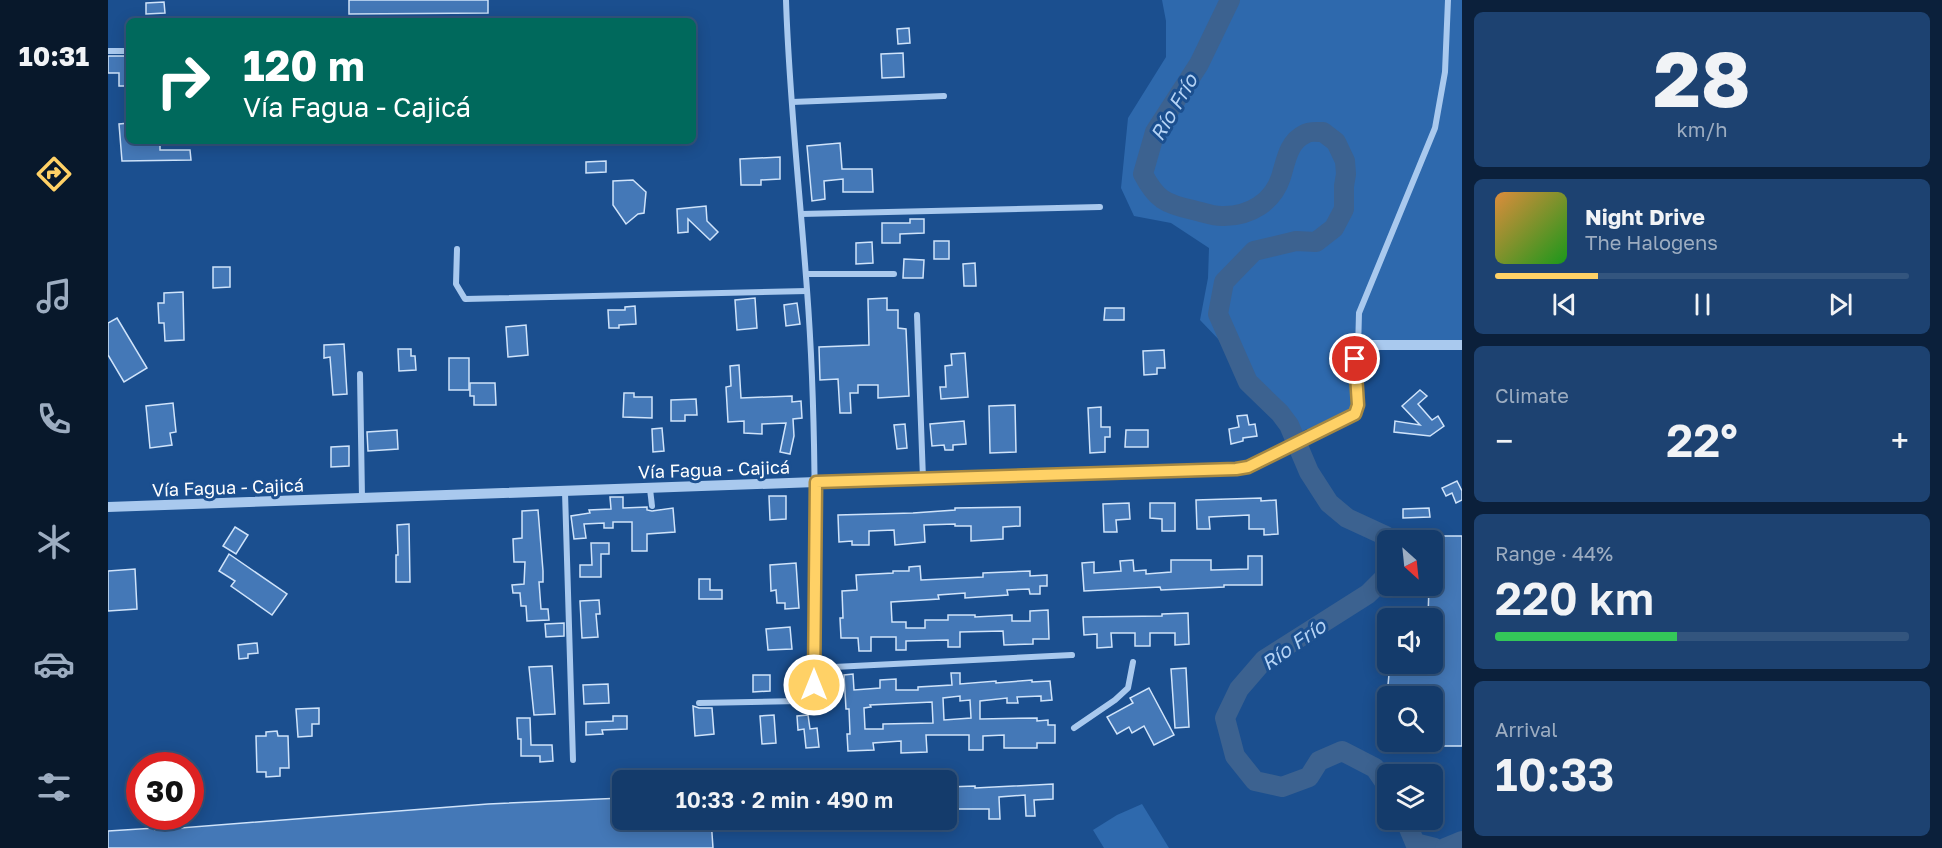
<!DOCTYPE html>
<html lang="en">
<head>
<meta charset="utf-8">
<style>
  body { margin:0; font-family:"Golos Text",sans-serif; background:#1d4271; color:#f1f3f6; height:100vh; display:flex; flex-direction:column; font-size:22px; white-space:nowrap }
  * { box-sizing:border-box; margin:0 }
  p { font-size:20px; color:#9dadc1 }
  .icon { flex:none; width:33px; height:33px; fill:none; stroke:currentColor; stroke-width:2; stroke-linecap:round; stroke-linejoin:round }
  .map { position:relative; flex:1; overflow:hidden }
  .side { display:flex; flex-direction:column; gap:12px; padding:12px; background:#0b203b; width:480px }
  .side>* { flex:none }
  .hud { position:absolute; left:18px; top:18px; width:570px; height:126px; border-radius:9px; box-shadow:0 3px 15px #0003,0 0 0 2px #33557e; background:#00695c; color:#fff; overflow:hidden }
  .needle { width:39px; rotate:153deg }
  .buttons { position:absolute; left:1269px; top:530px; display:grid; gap:12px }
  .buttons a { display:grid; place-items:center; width:66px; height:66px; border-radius:9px; background:#143b6b; box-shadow:0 3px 15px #0003,0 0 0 2px #33557e; font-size:30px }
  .speed { position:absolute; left:18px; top:752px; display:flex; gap:12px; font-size:30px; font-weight:700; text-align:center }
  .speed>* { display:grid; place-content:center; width:78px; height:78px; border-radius:50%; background:#143b6b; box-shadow:0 3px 15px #0003,0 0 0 2px #33557e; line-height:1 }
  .speed .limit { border:9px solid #d22; background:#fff; color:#111 }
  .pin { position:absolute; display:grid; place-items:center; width:51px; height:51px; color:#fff; margin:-26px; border:3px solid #fff; border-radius:50%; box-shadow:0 2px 6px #0007 }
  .me { position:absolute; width:66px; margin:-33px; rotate:0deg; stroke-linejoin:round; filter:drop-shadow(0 0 4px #0008) }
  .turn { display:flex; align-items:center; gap:21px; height:126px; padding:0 18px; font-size:27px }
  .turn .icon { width:78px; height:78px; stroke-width:2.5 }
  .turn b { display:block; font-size:42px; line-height:51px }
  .big { font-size:45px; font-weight:600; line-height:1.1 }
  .side .tile { flex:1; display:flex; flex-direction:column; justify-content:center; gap:9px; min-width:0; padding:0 21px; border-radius:9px; background:#1d4271 }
  .side .dial { align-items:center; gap:0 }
  .dial b { font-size:78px; line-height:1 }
  .song { display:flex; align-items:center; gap:18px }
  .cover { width:72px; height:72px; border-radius:9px; background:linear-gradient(135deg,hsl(30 70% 55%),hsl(120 70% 35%)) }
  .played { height:6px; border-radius:3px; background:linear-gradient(90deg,#ffd166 25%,#33557e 25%) }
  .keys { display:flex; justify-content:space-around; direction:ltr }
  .heat { display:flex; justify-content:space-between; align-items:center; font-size:33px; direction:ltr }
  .charge { height:9px; border-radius:4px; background:linear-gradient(90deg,#34c759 44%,#33557e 0) }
  .trip { position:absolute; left:504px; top:770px; width:345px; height:60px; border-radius:9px; background:#143b6b; box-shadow:0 3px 15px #0003,0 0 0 2px #33557e; font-weight:600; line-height:60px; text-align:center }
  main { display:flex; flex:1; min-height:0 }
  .tab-bar { display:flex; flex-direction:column; width:108px; justify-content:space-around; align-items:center; background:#08182b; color:#9dadc1 }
  .tab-bar .icon { width:42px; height:42px }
  .tab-bar .active { color:#ffd166 }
  .tab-bar b { font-size:27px; color:#f1f3f6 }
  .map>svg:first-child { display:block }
</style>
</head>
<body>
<main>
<nav class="tab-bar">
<b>10:31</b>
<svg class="icon active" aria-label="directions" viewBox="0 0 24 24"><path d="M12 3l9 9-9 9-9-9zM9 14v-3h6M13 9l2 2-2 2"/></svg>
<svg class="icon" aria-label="music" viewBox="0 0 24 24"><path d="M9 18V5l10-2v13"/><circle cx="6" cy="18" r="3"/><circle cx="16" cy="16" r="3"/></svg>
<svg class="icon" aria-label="phone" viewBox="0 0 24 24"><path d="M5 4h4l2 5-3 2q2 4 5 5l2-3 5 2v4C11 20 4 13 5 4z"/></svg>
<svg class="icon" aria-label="climate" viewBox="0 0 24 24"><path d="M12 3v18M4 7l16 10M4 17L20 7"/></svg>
<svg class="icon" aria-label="car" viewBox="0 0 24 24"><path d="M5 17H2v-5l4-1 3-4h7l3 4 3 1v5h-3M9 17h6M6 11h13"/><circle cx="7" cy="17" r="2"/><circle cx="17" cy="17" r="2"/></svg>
<svg class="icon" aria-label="filters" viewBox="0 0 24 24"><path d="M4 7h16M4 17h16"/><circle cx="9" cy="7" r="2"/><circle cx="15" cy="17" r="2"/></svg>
</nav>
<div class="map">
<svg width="1354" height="848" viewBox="0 0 1354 848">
  <rect width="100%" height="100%" fill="#1b4f8f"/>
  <g fill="#2e69ad">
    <path d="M1054 0H1354V345L1250 350 1247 414 1202 435 1199 429 1185 436C1176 412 1155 402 1140 383 1133 373 1130 359 1125 348L1114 343 1092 320 1100 278 1101 248 1063 223 1026 216 1013 188 1020 118 1058 57V21Z"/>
    <polygon points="1034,804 1061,848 996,848 985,830 1009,815"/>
  </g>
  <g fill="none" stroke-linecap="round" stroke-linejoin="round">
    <g stroke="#3c6290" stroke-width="20">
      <path d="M1122 0 1091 64 1047 132 1035 174C1048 199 1057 204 1085 210 1094 212 1106 217 1116 216 1142 216 1165 202 1173 177 1178 161 1180 142 1197 134 1201 131 1210 132 1215 132L1228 142 1237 161 1238 174 1236 186V209L1226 228 1208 242 1188 241 1146 251 1116 282 1110 314 1140 382 1172 413 1181 425 1201 472 1221 503 1239 518 1278 536 1282 540"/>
      <polyline points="1280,574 1260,594 1156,660 1131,689 1117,718 1127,756 1147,781 1174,787 1201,777 1211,761 1234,751 1267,768 1280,787"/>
      <polyline points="1297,819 1307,843 1327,848"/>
      <polyline points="1337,848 1354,841"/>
    </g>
  </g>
  <g fill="#4478b7" stroke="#cfe3fa" stroke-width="1.5" fill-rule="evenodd">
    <polygon points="241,0 380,0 380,13 241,14"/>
    <polygon points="56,2 57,13 38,14 38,3"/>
    <polygon points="801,28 802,43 790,44 789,29"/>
    <polygon points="795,53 796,77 774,78 773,54"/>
    <polygon points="0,56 21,56 21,86 11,86 11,73 0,73"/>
    <polygon points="21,123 21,141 52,141 52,150 82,150 83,160 14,161 11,124"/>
    <polygon points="732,143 734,169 764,169 765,192 735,192 735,179 716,181 717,199 704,201 699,146"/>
    <polygon points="672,157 672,179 653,180 653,185 633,185 632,159"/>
    <polygon points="498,161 498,172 478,173 478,162"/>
    <polygon points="525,180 538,192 536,213 530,214 518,224 505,205 505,181"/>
    <polygon points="598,206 599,221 610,232 602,240 580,219 580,232 570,233 569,209"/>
    <polygon points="802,219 816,219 816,233 792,234 792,243 774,243 774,223 802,223"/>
    <rect x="826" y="241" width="15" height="18"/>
    <polygon points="764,242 765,263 748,264 748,243"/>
    <polygon points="796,259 816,260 815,278 795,278"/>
    <polygon points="867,263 868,286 856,286 855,264"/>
    <polygon points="105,267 122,267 122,287 105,288"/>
    <polygon points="75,292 76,340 57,341 56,323 51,323 50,303 56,303 56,293"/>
    <polygon points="647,298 649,328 629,330 627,300"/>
    <polygon points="779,298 779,310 790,310 790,328 798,329 801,396 770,398 770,385 750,385 750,393 742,393 743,413 732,413 730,379 712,380 711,347 761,345 760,299"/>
    <polygon points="689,303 692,324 678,326 676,305"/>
    <polygon points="527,306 528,324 511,325 511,328 501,328 500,310 517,310 517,307"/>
    <polygon points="997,308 1016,308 1016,320 996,320"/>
    <polygon points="9,318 39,368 16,382 0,355 0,323"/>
    <polygon points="418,325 420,355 400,357 398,327"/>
    <polygon points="236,344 239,394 225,395 222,357 216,358 216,345"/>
    <polygon points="290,349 303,349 303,356 307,356 308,370 291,371"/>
    <polygon points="1056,350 1057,368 1049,368 1049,374 1036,375 1035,351"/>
    <polygon points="857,353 860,397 833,399 832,387 838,387 837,366 844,365 843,354"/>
    <rect x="341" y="358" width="20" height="32"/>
    <polygon points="631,365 633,398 684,396 684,402 693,401 694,418 685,419 686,436 682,454 672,452 678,423 654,424 654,434 636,433 636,421 620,422 618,387 623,386 622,366"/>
    <polygon points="362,383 387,383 388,405 366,405 366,396 362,396"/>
    <polygon points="1312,390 1319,396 1310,404 1324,420 1330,416 1336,426 1322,436 1286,432 1287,421 1312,425 1294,406"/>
    <polygon points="516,393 526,393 526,397 544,397 544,418 515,417"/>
    <polygon points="588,399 589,415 577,415 577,421 563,421 563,400"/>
    <polygon points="65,403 68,432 62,433 64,445 42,448 38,406"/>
    <polygon points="907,405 908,452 882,453 881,406"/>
    <polygon points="993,407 993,427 1002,427 1002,437 997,437 997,452 982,453 980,408"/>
    <polygon points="1139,415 1141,425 1147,424 1149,436 1135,438 1135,441 1123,444 1121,429 1131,427 1129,416"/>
    <polygon points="856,421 858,444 845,445 845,450 837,450 836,445 824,446 822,424"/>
    <polygon points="797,424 799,448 789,449 786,425"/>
    <polygon points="554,428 556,451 545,452 544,429"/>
    <polygon points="289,430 290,449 260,451 259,432"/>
    <polygon points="1018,430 1040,430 1040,447 1017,447"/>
    <polygon points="241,446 241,466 223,467 223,447"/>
    <polygon points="1349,481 1354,491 1354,500 1348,503 1344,493 1338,496 1334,488"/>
    <polygon points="661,496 678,496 678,519 662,520"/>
    <polygon points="502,497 515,497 515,508 539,507 539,510 544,511 565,508 567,532 539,534 539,551 524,551 524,522 505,522 505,528 496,528 496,523 476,524 478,538 466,539 463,516 482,513 481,510 503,509"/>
    <polygon points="1153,498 1153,501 1168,500 1170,534 1156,535 1156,529 1141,529 1141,515 1101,517 1102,529 1089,529 1088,500"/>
    <polygon points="1021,503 1022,519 1008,520 1009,532 996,532 995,504"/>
    <polygon points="1042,503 1067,503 1067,531 1054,531 1054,519 1042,518"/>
    <polygon points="912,507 912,526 895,527 895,539 863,541 863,526 847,526 847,524 816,525 817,542 787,545 786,530 761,531 761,545 744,545 744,541 731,542 730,515 805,513 847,510 847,508"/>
    <polygon points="1321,508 1322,517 1295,518 1295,509"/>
    <polygon points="430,510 435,571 435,582 431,582 433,609 440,609 441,620 419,621 418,606 413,606 412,593 405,593 404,585 416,584 417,562 406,562 405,539 414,538 414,511"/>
    <polygon points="301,524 302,582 288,582 288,555 290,555 289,525"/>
    <polygon points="127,527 140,535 128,554 115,546"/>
    <polygon points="1324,536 1354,536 1354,746 1324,746 1324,696 1279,696 1282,663 1324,663 1324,618 1320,618 1321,585 1324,585"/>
    <polygon points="483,543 501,543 501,554 493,554 493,577 472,577 472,565 484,565"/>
    <polygon points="121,554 179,594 164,615 123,586 127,581 111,571"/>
    <polygon points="1140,556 1154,556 1154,585 1116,585 1116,587 1053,590 1052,587 976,591 974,563 986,562 986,573 1013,571 1012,561 1025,560 1026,571 1038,570 1038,574 1063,572 1063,560 1103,560 1103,570 1140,569"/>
    <polygon points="688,563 691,608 677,609 677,603 669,603 668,590 663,591 662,565"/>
    <polygon points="812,566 813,580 875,577 875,573 922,571 922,576 939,575 939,586 932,586 932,594 922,594 921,589 899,590 900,595 857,598 857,593 830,595 831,599 783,602 784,622 798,622 798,628 817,628 817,620 840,620 840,615 867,615 867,617 904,615 904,621 922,621 922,611 940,610 941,639 925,639 925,644 896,645 895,631 852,632 852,647 840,647 840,640 798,641 798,650 788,650 788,637 763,637 763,651 751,651 750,638 733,638 732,618 735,618 734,591 749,590 748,575 785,573 785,571 801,571 801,567"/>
    <polygon points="27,569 29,609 0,611 0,571"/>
    <polygon points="591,579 602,579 602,590 614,590 614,599 591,599"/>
    <polygon points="491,600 492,614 488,614 490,637 474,638 472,601"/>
    <polygon points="1080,613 1081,644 1067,645 1067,633 1042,633 1042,646 1027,646 1027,633 1003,633 1004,647 989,648 989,634 976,635 975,617 1054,616 1054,614"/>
    <polygon points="456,623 456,636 438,637 437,624"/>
    <polygon points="682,627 684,649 660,650 658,629"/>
    <polygon points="149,643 150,653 140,654 140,658 131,659 130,645"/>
    <polygon points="444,666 447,714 426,715 421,667"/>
    <polygon points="1078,668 1081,727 1067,728 1063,669"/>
    <path d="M843 673H852V684L888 681V683L924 680V682L942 681 944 700 933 701V696L909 697 910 703H899V698L872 701V719L929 718V721L940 720V725H947V743H929V748H896V735L875 736V750H861V735H818L819 752 793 753V741L765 743 766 750 740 751 739 734H742L741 709H738L736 675 745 674 746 690 772 688V680L788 679V690H810V687L844 685ZM852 696V701L862 700 863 718 836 720 835 698ZM824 702 825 723 775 724V729H757L756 708 763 707 762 705Z"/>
    <polygon points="645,675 662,675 662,691 645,692"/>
    <polygon points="500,684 501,703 476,704 475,685"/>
    <polygon points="1041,688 1066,735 1046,745 1036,726 1024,733 1021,727 1009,734 999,717 1025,703 1022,698"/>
    <polygon points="585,706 591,708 604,708 606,734 587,736"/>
    <polygon points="211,708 211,724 204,724 204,736 190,737 188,709"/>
    <polygon points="666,715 668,743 654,744 652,716"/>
    <polygon points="700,715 702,729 709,728 711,747 698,748 696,729 690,730 689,716"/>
    <polygon points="505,716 519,716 519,729 494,730 495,734 478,735 478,722 505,721"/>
    <polygon points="409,718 422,718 423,745 444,745 445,761 432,762 432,756 413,756 413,739 410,739"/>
    <polygon points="169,731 170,736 180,736 181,768 172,768 172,776 158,777 158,772 149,772 148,736 158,736 158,732"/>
    <polygon points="945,784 945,799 926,800 927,816 918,816 917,795 891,797 892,819 881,819 881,809 850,809 850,821 839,821 839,787 867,786 867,788"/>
    <polygon points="514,798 514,819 603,819 605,848 0,848 0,831 47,828 47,830 380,804"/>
    <polygon points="659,819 692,819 692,826 660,829"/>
  </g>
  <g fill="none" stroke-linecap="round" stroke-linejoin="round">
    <g stroke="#a9c9ee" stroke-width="6">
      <polyline points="0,51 21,51"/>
      <polyline points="684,102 836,96"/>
      <polyline points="693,214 992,207"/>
      <polyline points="349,249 348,284 357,299 699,291"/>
      <polyline points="698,274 786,274"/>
      <polyline points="809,315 815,479"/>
      <polyline points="1250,350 1251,313 1327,128 1337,72 1340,0"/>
      <polyline points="252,374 254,498"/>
      <polyline points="542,489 544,506"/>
      <polyline points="457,492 465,760"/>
      <polyline points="726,667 964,655"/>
      <path d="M591 703 691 701 700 700 705 693 706 685C707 553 709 421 699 290 692 193 681 97 678 0"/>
      <polyline points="966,728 1007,700 1020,688 1025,662"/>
    </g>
    <path stroke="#a9c9ee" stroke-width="10" d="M0 507 708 482 1128 469 1140 467 1247 414C1254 393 1243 371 1250 350L1262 345H1354"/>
  </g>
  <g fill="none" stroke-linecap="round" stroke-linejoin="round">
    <g stroke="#a68842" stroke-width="15">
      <polyline id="route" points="706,685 708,482 1128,469 1140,467 1247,414 1250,405 1247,359"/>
    </g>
    <use href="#route" stroke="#ffd166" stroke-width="10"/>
  </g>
  <g text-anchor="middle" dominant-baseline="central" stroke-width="6" stroke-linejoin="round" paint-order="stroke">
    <g font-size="18" fill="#fff" stroke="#1b4f8f">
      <text transform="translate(606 469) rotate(-2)">Vía Fagua - Cajicá</text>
      <text transform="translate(120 487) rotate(-2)">Vía Fagua - Cajicá</text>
    </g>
    <g font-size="20" font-style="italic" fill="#b5d3f5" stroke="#1b4f8f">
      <text transform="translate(1065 107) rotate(-60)">Río Frío</text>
      <text transform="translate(1185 644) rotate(-35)">Río Frío</text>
    </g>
  </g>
</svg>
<div class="buttons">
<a><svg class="needle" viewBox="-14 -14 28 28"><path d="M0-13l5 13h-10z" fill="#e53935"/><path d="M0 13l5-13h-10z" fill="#9dadc1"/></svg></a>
<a><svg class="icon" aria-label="sound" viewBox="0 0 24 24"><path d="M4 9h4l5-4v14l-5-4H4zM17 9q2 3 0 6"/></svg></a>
<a><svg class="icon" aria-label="search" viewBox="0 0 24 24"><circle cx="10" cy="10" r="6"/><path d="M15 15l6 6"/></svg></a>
<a><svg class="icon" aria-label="layers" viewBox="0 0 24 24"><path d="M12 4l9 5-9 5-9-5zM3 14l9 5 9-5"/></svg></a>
</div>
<div class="speed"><div class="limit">30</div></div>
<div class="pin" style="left:1247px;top:359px;background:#d93025"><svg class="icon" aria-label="arrive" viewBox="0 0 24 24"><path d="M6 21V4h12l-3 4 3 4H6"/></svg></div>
<svg class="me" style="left:706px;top:685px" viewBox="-20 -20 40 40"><circle r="17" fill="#ffd166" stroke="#fff" stroke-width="3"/><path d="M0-11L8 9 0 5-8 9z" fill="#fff"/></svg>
<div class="trip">10:33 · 2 min · 490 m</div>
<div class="hud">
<div class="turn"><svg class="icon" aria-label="right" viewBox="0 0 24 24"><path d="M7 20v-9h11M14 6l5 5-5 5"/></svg><div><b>120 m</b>Vía Fagua - Cajicá</div></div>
</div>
</div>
<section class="side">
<div class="tile dial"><b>28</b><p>km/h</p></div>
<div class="tile">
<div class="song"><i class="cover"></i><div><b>Night Drive</b><p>The Halogens</p></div></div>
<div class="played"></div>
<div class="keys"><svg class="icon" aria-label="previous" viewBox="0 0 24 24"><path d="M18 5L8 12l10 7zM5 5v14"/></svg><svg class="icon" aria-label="pause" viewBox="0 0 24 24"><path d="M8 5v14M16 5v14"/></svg><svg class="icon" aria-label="next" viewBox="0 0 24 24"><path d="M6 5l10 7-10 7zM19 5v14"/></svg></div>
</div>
<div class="tile"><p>Climate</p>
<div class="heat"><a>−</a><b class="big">22°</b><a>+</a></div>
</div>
<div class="tile"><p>Range · 44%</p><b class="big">220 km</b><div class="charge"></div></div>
<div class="tile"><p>Arrival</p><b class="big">10:33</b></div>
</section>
</main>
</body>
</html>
